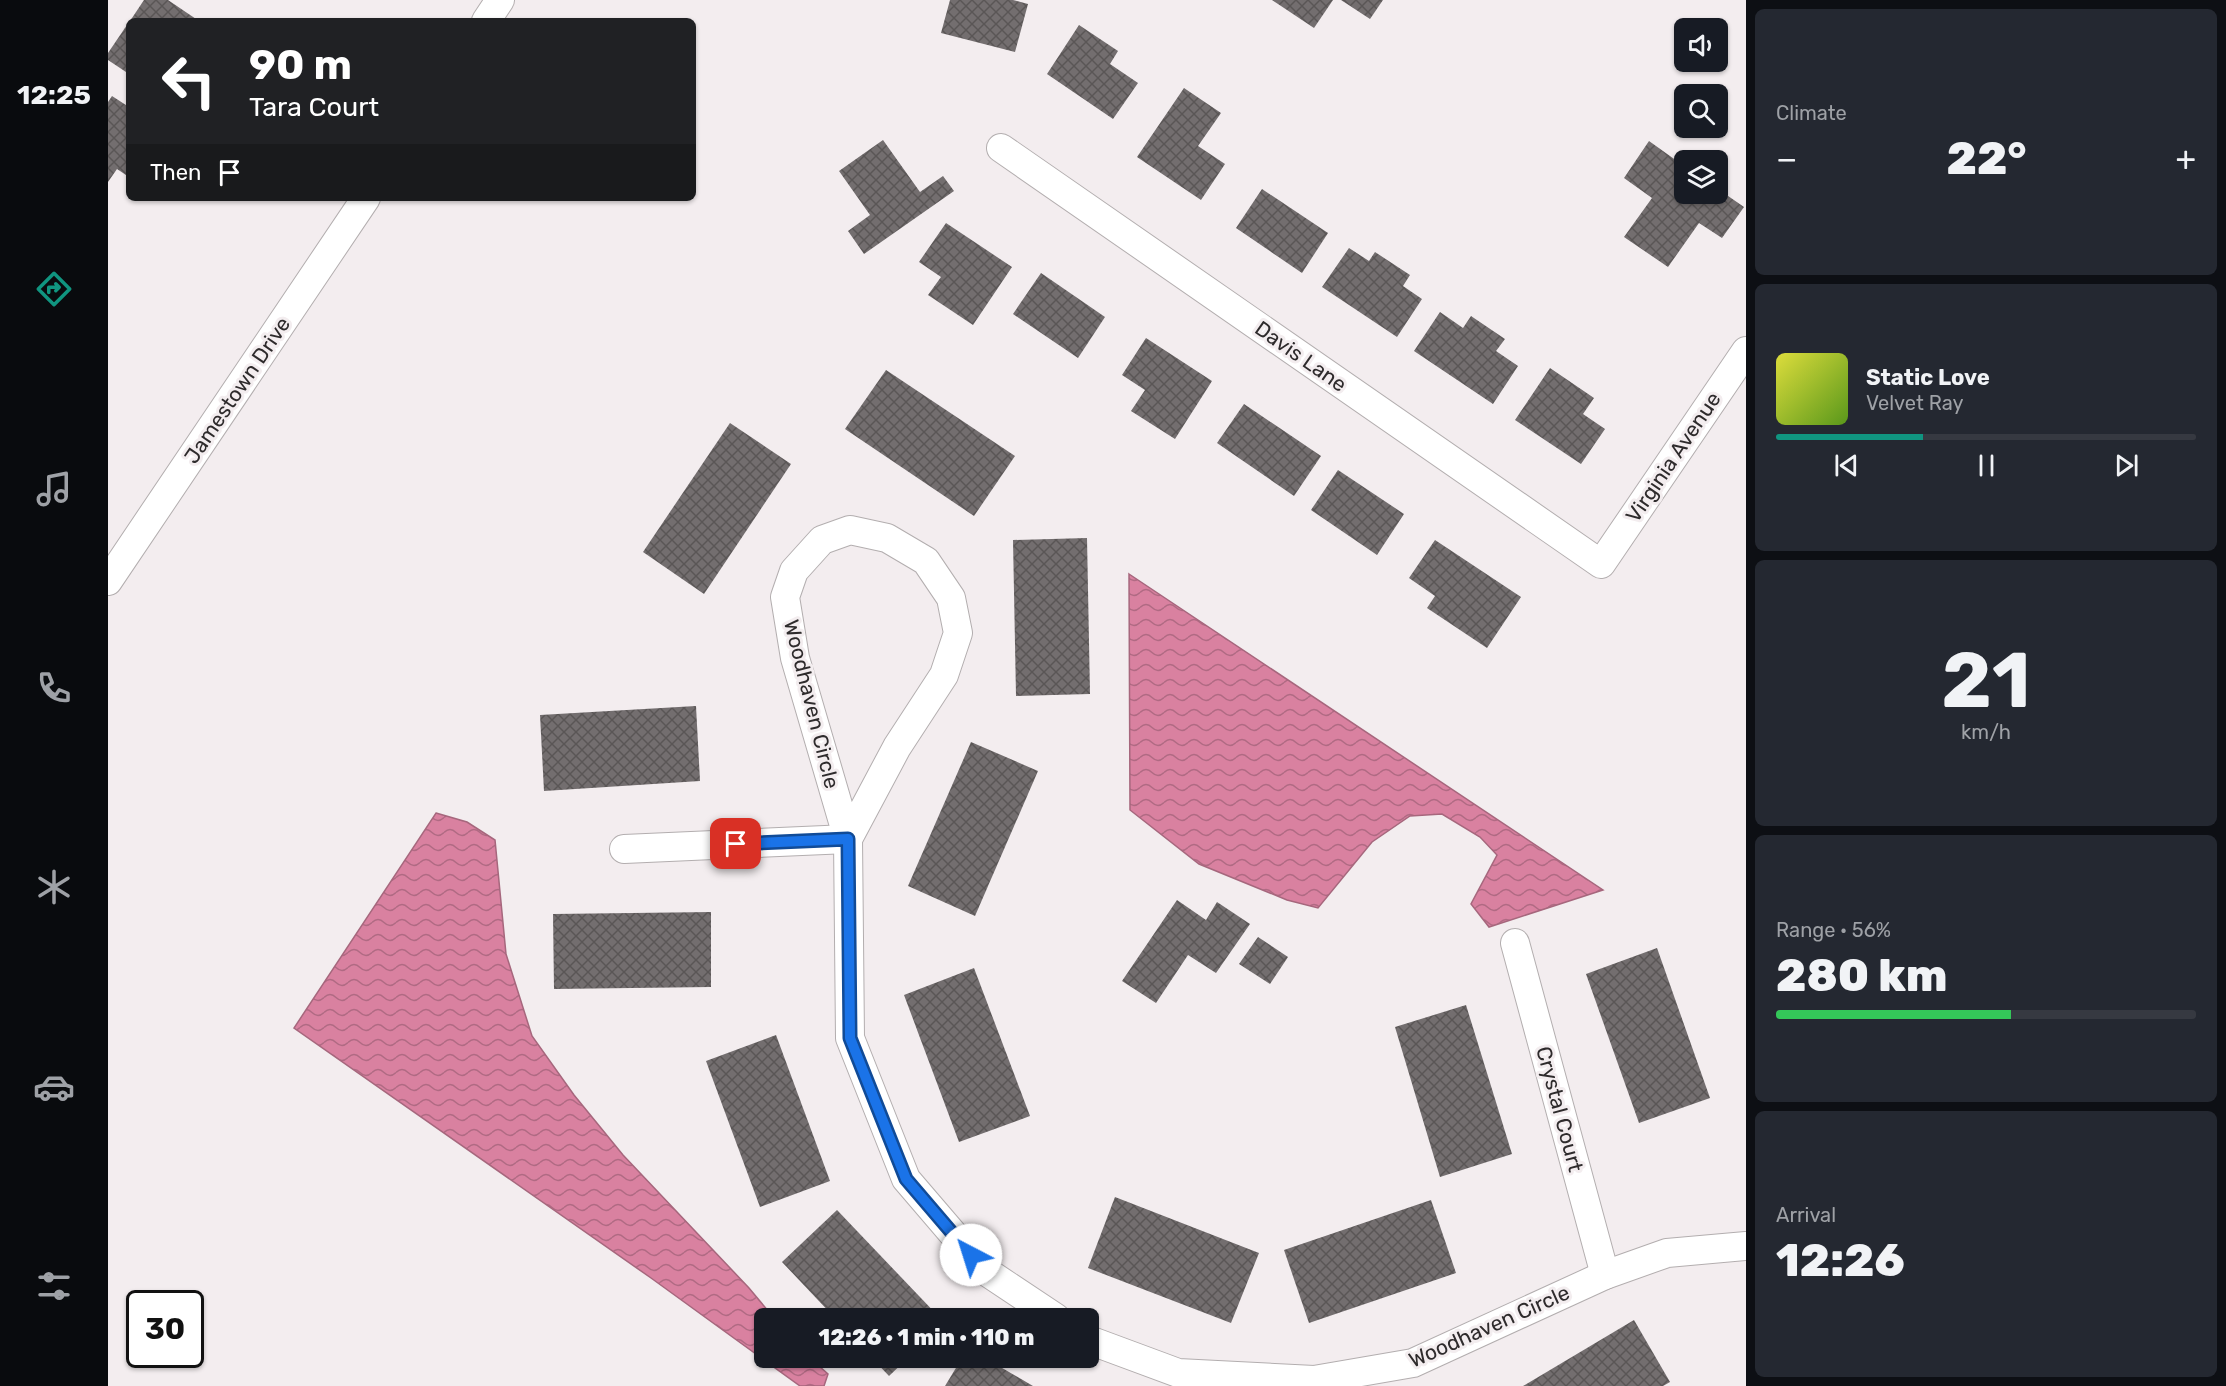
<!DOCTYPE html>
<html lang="en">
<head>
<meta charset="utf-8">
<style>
  body { margin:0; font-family:Rubik,sans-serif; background:#242831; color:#f1f3f6; height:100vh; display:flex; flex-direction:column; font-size:22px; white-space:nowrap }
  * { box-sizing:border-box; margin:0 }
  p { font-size:20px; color:#9ea1a6 }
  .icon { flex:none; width:33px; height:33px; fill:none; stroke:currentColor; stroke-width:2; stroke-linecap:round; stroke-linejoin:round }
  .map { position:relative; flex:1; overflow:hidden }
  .panel { display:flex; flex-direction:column; gap:9px; padding:9px; background:#0d0f14; width:480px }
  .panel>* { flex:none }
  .guide { position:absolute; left:18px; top:18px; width:570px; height:183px; border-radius:9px; box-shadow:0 2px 4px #0004; background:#202124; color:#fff; overflow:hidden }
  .fabs { position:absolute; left:1566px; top:18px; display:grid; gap:12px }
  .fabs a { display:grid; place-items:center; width:54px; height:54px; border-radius:9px; background:#171b24; box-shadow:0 2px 4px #0004; font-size:30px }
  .speed { position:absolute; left:18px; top:1290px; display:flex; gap:12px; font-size:30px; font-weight:700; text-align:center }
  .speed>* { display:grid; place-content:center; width:78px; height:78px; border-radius:50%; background:#171b24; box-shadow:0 2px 4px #0004; line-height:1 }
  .speed .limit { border:3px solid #111; border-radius:9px; background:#fff; color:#111 }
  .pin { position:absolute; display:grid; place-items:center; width:51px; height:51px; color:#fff; margin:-26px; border-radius:12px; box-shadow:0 3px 9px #0006 }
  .me { position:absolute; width:66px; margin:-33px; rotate:320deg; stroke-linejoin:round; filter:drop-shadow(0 0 4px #0008) }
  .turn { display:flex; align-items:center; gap:21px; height:126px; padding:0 24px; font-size:27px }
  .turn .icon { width:78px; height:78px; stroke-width:2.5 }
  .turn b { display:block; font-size:42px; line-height:51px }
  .then { display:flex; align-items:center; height:57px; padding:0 24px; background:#0003; gap:12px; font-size:22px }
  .big { font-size:45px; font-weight:800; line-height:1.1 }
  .panel .tile { flex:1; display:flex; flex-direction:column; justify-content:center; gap:9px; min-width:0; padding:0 21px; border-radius:9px; background:#242831 }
  .panel .dial { align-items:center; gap:0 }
  .dial b { font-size:78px; line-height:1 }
  .song { display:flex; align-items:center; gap:18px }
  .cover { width:72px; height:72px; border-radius:9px; background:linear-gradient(135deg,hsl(60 70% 55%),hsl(90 70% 35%)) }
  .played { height:6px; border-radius:3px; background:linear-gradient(90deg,#109580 35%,#363941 35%) }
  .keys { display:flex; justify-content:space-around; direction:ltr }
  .heat { display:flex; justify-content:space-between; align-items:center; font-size:33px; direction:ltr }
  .charge { height:9px; border-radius:4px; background:linear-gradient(90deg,#34c759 56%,#363941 0) }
  .trip { position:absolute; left:646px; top:1308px; width:345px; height:60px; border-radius:9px; background:#171b24; box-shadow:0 2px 4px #0004; font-weight:800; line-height:60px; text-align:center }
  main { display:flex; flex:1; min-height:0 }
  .dock { display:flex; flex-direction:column; width:108px; justify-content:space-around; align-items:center; background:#090b0e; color:#9ea1a6 }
  .dock .icon { width:42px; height:42px }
  .dock .current { color:#109580 }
  .dock b { font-size:27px; color:#f1f3f6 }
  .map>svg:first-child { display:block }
</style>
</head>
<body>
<main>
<nav class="dock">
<b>12:25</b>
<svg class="icon current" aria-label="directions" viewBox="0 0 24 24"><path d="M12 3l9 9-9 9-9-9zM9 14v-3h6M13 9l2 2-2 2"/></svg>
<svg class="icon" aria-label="music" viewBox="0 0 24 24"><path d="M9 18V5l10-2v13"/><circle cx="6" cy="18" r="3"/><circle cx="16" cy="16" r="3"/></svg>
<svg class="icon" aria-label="phone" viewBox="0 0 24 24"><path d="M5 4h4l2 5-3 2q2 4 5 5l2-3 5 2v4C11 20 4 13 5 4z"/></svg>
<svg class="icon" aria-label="climate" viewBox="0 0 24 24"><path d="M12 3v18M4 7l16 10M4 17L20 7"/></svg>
<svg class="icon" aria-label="car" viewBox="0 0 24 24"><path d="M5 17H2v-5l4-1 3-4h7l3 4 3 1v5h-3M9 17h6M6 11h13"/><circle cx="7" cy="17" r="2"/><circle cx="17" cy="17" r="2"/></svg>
<svg class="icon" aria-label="filters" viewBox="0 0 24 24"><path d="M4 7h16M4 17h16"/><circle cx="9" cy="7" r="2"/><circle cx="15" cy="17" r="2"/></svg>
</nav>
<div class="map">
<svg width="1638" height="1386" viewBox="0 0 1638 1386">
  <defs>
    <pattern id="water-waves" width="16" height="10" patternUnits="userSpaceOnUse" patternTransform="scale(1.5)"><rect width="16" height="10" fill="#d981a0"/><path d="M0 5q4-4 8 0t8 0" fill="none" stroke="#b06a83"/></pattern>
    <pattern id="building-cross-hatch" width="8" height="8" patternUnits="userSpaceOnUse" patternTransform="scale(1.5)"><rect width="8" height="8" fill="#736e6f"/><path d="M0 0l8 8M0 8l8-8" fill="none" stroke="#5a5656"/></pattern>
  </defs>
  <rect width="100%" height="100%" fill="#f3edef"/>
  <g fill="url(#water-waves)" stroke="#a6677d" stroke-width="1.5">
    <polygon points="1021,574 1495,890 1381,927 1363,904 1389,855 1372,837 1334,814 1302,816 1264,842 1210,908 1179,900 1091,864 1022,810"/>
    <polygon points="328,813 359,822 387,840 398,954 424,1036 466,1095 515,1155 641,1288 666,1318 657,1318 657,1358 702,1358 720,1374 716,1386 692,1386 543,1278 186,1028"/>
  </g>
  <g fill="url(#building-cross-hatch)">
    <polygon points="36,0 60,0 91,21 22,21"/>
    <polygon points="842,0 905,0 920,4 907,52 833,33"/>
    <polygon points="1164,0 1225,0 1206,28"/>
    <polygon points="1233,0 1275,0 1262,19"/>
    <polygon points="21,22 21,74 0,60 0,53"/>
    <polygon points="971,25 1010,51 1002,64 1030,83 1005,119 939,74"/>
    <polygon points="1076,88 1113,113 1090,146 1117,164 1093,200 1029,157"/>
    <polygon points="4,96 21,107 21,177 9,169 0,182 0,102"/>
    <polygon points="775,140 812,192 835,176 846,191 756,254 740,231 762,215 731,171"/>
    <polygon points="1541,141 1576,166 1576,194 1610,194 1610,189 1636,207 1614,238 1591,223 1560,267 1516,237 1544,198 1516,178"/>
    <polygon points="1154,189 1220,233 1194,273 1128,228"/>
    <polygon points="838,223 904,267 865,325 820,295 833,277 811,262"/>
    <polygon points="1241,248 1261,261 1267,252 1302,275 1295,286 1314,299 1289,337 1214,287"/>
    <polygon points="933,273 997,317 970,358 905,314"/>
    <polygon points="1332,312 1355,328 1363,316 1397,339 1388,351 1410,366 1385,404 1306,351"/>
    <polygon points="1038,338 1104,381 1067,439 1023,411 1037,390 1014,375"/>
    <polygon points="1442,368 1486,398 1475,414 1497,429 1473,464 1407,420"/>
    <polygon points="778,370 907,456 866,516 737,429"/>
    <polygon points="1136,404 1213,456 1186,496 1109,443"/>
    <polygon points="622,423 683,464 596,594 535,552"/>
    <polygon points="1230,470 1296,514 1269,555 1203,510"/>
    <polygon points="979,538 982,694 908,696 905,540"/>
    <polygon points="1327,540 1413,597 1379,648 1319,608 1327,596 1301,578"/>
    <polygon points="588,706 592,781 436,791 432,715"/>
    <polygon points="863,742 930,771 867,916 800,886"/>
    <polygon points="1069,900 1098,920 1109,902 1142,924 1108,973 1080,955 1048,1003 1014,981"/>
    <polygon points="603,912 603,987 446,989 445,914"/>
    <polygon points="1150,937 1180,957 1162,984 1131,964"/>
    <polygon points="1549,948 1602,1098 1531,1123 1478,974"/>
    <polygon points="866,968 922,1116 851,1142 796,995"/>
    <polygon points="1358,1005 1404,1154 1332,1177 1287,1027"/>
    <polygon points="668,1035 722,1181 652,1207 598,1061"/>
    <polygon points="1007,1197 1151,1253 1123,1323 980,1268"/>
    <polygon points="1323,1200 1348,1273 1201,1323 1176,1250"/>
    <polygon points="729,1210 832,1318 727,1318 674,1262"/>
    <polygon points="1526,1320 1562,1382 1555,1386 1415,1386"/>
    <polygon points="764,1358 800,1358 781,1376"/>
    <polygon points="854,1358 877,1358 925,1386 837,1386"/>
  </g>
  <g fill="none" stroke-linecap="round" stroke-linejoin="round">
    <g stroke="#b3aeaf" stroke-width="30">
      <g id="street">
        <polyline points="378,21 392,0"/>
        <polyline points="893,148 1493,564 1638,351"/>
        <polyline points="0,581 258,198"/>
        <polyline points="740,839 789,747 836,675 850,633 843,598 818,561 779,538 742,530 714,540 686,571 677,597 687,658 740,839 742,1038 798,1179 876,1270 948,1318"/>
        <polyline points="516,849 740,839"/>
        <polyline points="1407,943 1497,1275"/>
        <polyline points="981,1340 1070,1373 1206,1380 1305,1363 1497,1275 1559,1253 1638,1246"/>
      </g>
    </g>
    <use href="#street" stroke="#fff" stroke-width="28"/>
  </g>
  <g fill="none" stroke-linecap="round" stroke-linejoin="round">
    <g stroke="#114b97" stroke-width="15">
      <polyline id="route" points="628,844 740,839 742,1038 798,1179 863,1255"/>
    </g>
    <use href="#route" stroke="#1a73e8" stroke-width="10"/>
  </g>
  <g text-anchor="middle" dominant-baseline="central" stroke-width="6" stroke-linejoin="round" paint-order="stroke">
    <g font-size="21" fill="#2e2b2c" stroke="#f3edef">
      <text transform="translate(1193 356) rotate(35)">Davis Lane</text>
      <text transform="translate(129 390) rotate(-56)">Jamestown Drive</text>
      <text transform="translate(1565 457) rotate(-56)">Virginia Avenue</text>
      <text transform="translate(704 704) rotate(76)">Woodhaven Circle</text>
      <text transform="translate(1452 1109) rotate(75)">Crystal Court</text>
      <text transform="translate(1381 1326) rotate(-24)">Woodhaven Circle</text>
    </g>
  </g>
</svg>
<div class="fabs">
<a><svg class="icon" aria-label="sound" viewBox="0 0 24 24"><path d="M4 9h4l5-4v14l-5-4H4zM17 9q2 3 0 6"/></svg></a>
<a><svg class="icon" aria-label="search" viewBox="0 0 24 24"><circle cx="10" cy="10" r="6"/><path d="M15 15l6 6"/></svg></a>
<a><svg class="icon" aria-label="layers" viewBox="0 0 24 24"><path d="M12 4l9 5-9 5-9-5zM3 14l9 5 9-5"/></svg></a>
</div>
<div class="speed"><div class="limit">30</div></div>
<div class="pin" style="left:628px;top:844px;background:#d93025"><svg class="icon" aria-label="arrive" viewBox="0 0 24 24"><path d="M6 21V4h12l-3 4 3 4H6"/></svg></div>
<svg class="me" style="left:863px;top:1255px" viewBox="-20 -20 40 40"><circle r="19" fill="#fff"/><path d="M0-13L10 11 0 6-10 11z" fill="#1a73e8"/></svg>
<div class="trip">12:26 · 1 min · 110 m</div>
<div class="guide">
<div class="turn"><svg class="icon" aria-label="left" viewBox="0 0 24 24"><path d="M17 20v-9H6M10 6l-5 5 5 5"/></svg><div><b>90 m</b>Tara Court</div></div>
<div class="then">Then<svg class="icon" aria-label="arrive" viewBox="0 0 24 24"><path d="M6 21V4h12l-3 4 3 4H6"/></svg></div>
</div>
</div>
<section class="panel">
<div class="tile"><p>Climate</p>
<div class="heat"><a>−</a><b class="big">22°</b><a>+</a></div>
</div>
<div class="tile">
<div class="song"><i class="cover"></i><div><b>Static Love</b><p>Velvet Ray</p></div></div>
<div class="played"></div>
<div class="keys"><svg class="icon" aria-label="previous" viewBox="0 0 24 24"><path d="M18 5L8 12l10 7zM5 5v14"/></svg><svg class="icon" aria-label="pause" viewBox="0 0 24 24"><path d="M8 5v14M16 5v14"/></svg><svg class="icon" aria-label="next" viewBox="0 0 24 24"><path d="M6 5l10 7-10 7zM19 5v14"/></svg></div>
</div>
<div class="tile dial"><b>21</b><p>km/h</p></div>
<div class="tile"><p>Range · 56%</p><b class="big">280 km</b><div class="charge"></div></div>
<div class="tile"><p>Arrival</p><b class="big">12:26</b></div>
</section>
</main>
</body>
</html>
